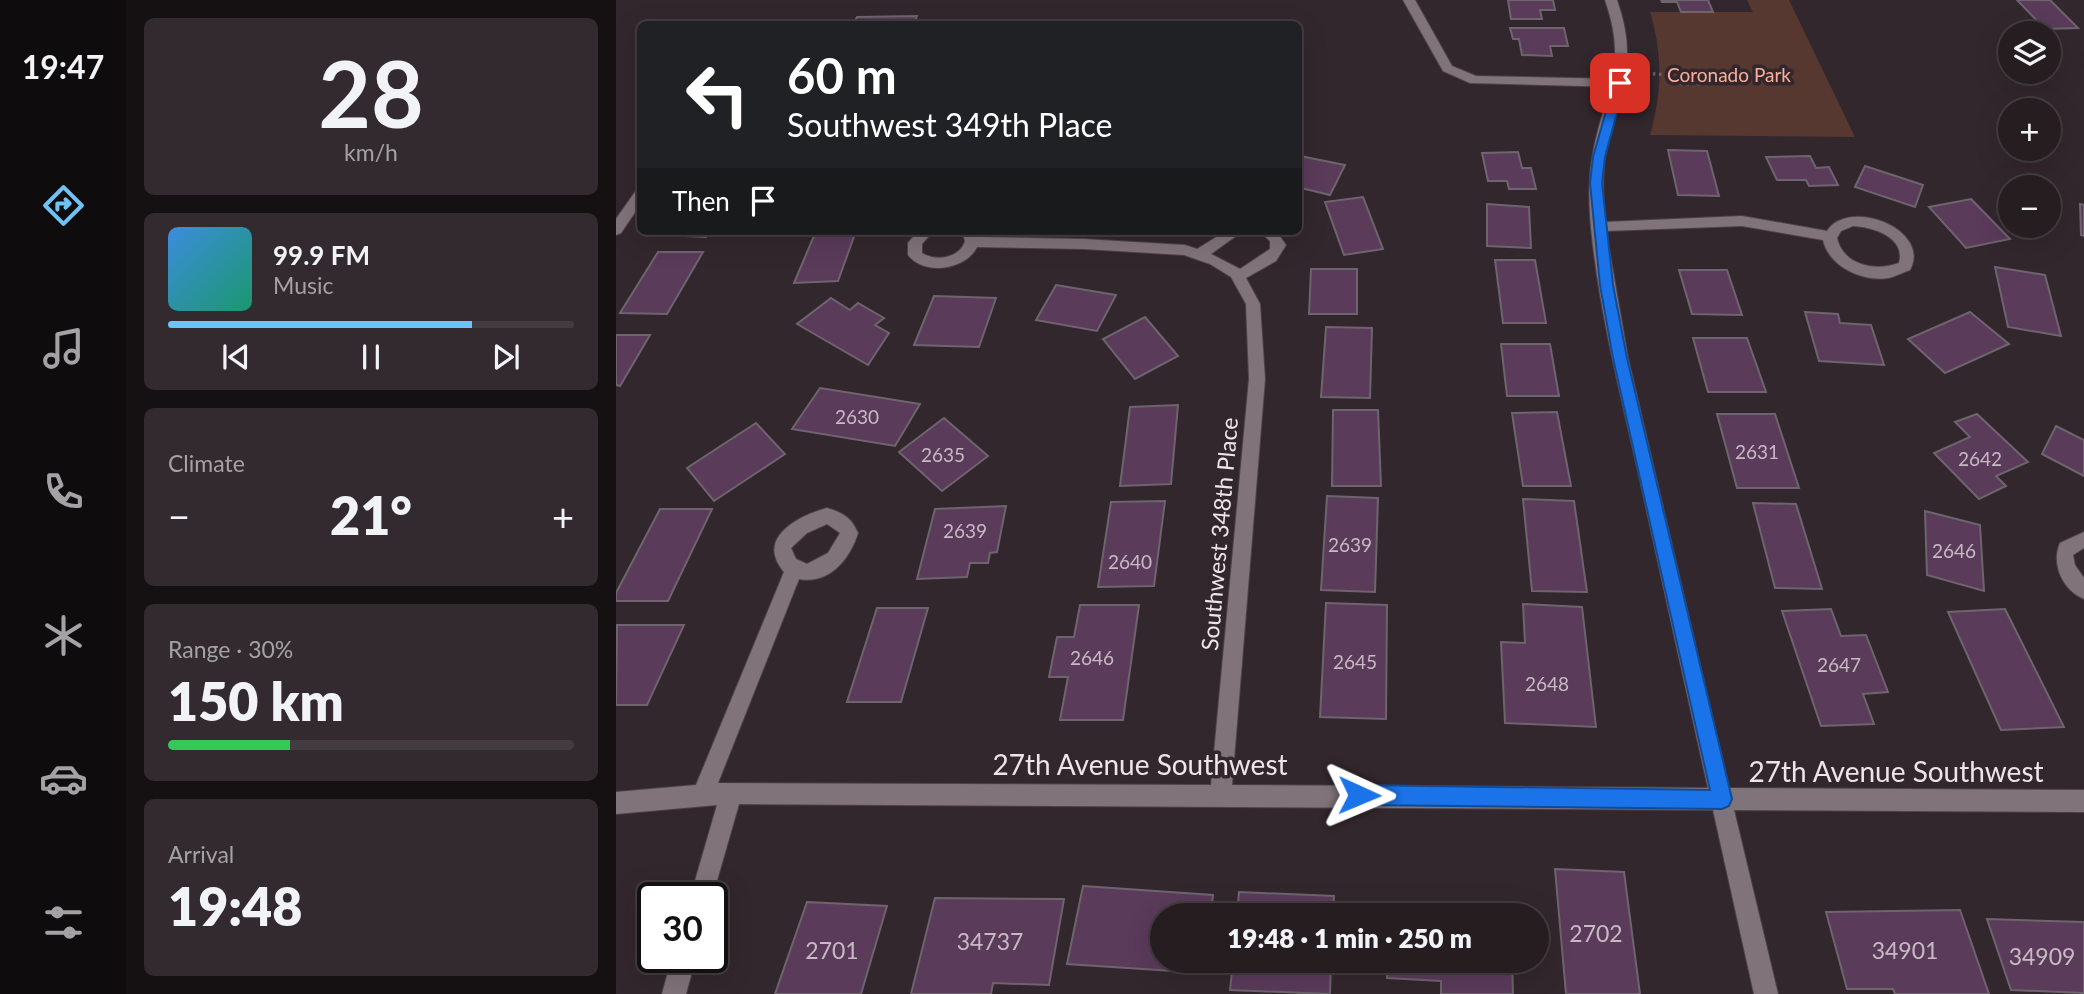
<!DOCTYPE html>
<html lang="en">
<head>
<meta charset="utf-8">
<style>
  body { margin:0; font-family:Lato,sans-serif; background:#322a2e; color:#f1f3f6; height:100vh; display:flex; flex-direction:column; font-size:26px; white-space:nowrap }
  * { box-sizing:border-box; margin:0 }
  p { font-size:23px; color:#a4a2a5 }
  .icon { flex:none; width:38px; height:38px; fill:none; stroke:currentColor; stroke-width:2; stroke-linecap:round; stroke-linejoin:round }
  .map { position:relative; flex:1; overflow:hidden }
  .panel { display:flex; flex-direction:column; gap:18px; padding:18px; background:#151012; width:490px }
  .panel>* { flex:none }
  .hud { position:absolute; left:21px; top:21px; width:665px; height:214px; border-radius:10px; box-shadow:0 7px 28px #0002,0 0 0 2px #423b3f; background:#202124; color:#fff; overflow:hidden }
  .buttons { position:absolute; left:1382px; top:21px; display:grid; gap:14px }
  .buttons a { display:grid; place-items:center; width:63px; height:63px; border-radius:50%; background:#261d21; box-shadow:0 7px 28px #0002,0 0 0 2px #423b3f; font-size:35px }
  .speed { position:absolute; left:21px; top:882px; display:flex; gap:14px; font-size:35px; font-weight:700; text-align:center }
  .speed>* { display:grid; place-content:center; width:91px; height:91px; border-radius:50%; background:#261d21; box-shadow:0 7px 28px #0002,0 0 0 2px #423b3f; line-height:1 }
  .speed .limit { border:4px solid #111; border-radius:10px; background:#fff; color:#111 }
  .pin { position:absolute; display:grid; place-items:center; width:60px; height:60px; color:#fff; margin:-30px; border-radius:14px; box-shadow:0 4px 10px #0006 }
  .me { position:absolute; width:77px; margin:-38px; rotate:91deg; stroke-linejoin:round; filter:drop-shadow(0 0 5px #0008) }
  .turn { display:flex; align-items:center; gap:24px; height:147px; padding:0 35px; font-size:32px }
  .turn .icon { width:91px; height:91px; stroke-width:2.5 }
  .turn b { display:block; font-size:49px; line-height:60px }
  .then { display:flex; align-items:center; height:66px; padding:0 35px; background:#0003; gap:14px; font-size:26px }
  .big { font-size:52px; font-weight:800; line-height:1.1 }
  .panel .tile { flex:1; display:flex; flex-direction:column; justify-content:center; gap:10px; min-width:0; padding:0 24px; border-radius:10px; background:#322a2e }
  .panel .dial { align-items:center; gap:0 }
  .dial b { font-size:91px; line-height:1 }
  .song { display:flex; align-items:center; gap:21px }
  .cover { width:84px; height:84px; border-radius:10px; background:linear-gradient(135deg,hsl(210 70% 55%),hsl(160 70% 35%)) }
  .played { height:7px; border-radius:4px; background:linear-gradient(90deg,#6fc2f4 75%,#423b3f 75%) }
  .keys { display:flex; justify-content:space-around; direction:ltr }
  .heat { display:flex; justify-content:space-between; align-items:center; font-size:38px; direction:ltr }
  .charge { height:10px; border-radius:5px; background:linear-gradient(90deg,#34c759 30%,#423b3f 0) }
  .trip { position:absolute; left:534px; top:903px; width:399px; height:70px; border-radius:35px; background:#261d21; box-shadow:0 7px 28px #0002,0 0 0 2px #423b3f; font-weight:800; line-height:70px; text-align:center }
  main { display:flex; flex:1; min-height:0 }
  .menu { display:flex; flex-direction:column; width:126px; justify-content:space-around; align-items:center; background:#0f0c0d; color:#a4a2a5 }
  .menu .icon { width:49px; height:49px }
  .menu .on { color:#6fc2f4 }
  .menu b { font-size:32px; color:#f1f3f6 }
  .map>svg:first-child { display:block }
</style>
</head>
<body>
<main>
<nav class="menu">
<b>19:47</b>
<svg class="icon on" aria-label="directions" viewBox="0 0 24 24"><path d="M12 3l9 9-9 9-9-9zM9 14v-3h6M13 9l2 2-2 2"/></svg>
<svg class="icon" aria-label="music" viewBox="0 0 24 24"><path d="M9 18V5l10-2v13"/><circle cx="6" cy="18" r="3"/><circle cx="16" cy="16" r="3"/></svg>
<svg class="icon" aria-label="phone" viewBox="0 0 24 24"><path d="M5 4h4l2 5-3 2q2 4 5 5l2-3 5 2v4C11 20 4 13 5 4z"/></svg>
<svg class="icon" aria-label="climate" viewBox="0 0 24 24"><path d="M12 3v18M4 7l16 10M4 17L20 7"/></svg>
<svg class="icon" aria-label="car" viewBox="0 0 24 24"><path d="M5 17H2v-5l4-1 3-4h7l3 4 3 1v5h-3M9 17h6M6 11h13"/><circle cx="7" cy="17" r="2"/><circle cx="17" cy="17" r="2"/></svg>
<svg class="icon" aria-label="filters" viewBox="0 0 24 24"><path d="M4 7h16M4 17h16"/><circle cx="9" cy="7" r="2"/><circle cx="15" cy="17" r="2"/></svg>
</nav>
<section class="panel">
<div class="tile dial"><b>28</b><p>km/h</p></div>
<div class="tile">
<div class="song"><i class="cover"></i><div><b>99.9 FM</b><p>Music</p></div></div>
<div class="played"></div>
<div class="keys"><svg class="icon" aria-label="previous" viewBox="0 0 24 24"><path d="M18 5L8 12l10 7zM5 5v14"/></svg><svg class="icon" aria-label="pause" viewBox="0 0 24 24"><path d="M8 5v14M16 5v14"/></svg><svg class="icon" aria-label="next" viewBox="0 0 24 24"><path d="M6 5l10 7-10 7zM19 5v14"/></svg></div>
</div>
<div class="tile"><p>Climate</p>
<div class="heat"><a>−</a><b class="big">21°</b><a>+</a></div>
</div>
<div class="tile"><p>Range · 30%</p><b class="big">150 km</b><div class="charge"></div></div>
<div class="tile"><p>Arrival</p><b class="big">19:48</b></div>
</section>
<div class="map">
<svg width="1468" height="994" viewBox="0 0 1468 994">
  <rect width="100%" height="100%" fill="#32272c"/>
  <path fill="#563831" d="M1131 0H1173L1239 137 1034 135C1046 92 1047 55 1034 12H1137Z"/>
  <g fill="#5a3b5a" stroke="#6d646d" stroke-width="2">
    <polygon points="892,0 937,0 939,10 924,10 926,19 895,19"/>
    <polygon points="1045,0 1092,0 1097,12 1065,12 1061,2 1046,2"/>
    <polygon points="1401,0 1434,0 1462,28 1429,29"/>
    <polygon points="301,16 298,24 237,24 241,17"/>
    <polygon points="894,28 948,28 952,46 934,46 936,56 906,55 903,39 897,39"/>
    <polygon points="1052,150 1091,151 1103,196 1062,195"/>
    <polygon points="902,152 906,168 915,168 920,189 893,189 891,181 872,181 866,153"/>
    <polygon points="684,156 729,165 714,195 685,188 682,193"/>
    <polygon points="1194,156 1200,168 1213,167 1222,185 1193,186 1190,180 1161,180 1150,157"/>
    <polygon points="1249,166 1307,185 1299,207 1239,187"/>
    <polygon points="747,197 767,249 728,255 709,202"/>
    <polygon points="1355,199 1394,239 1350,248 1313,207"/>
    <polygon points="871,204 913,207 915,248 871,246"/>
    <polygon points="1464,204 1468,205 1468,236 1465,235"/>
    <polygon points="51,231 95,231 90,237 48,235"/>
    <polygon points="200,231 240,231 222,281 178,283"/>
    <polygon points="42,252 87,252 51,314 4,313"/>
    <polygon points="879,260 919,260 930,323 887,323"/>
    <polygon points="1379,267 1429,275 1445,336 1392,327"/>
    <polygon points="695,269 741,269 741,314 693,314"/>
    <polygon points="1063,270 1111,270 1126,315 1076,314"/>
    <polygon points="440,285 500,295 481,331 420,320"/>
    <polygon points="318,296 380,298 363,347 298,345"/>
    <polygon points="215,298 234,310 242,303 268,318 259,325 273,333 252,365 181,324"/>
    <polygon points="1189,312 1222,314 1224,323 1255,325 1268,365 1203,361"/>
    <polygon points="1354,312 1393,344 1329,373 1292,339"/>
    <polygon points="529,317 562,356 519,379 487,339"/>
    <polygon points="710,327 756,328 754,398 705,397"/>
    <polygon points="0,335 34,335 4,386 0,385"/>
    <polygon points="1077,338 1131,338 1150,392 1092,392"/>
    <polygon points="885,344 934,344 943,396 891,396"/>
    <polygon points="204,388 304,404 279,446 176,429"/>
    <polygon points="562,405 555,484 504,486 514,407"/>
    <polygon points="717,410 762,410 765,486 716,486"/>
    <polygon points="941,412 955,486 907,486 896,413"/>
    <polygon points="1101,414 1159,414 1183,488 1121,488"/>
    <polygon points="1361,414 1412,462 1380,476 1390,486 1363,499 1318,453 1354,437 1339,422"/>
    <polygon points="328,418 372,456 326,491 283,452"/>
    <polygon points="140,423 169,454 98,501 71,468"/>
    <polygon points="1440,426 1468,440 1468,476 1426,454"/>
    <polygon points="711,496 762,498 759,592 705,590"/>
    <polygon points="907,499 958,501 971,592 916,591"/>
    <polygon points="549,501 538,586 482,587 495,502"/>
    <polygon points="1137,503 1180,504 1206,589 1159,588"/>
    <polygon points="390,506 381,552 374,553 372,563 354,563 351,577 301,579 319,509"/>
    <polygon points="44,509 96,509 52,601 0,601 0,593"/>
    <polygon points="1309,511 1364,525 1368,591 1311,575"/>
    <polygon points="710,603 771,605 770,719 704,717"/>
    <polygon points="907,604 966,607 980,727 889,723 885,642 909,643"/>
    <polygon points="464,605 523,605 507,720 444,720 452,677 433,677 441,637 458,637"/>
    <polygon points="261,608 312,608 285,702 231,702"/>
    <polygon points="1215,609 1225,636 1250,635 1272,692 1247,694 1258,724 1205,726 1166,611"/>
    <polygon points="1389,609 1448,727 1385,730 1332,612"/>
    <polygon points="1,625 68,625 31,705 0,705"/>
    <polygon points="939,869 1008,872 1024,994 950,994"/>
    <polygon points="467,886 597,895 595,915 546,915 546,961 588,961 587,973 451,964"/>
    <polygon points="623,892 718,896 717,915 621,915"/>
    <polygon points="319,898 448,899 433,985 377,983 375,994 295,994"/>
    <polygon points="191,902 271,906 245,994 159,994"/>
    <polygon points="774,905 895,913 895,915 774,915"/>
    <polygon points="1344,910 1373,994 1279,994 1277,989 1231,989 1210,912"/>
    <polygon points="1371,919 1468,922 1468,993 1395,990"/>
    <polygon points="617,961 715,961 714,994 614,990"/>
    <polygon points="772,961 896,961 897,994 825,994 825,981 771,978"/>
  </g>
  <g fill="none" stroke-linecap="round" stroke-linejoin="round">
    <g stroke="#4d4348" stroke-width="2">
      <polygon id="service" points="787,0 799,0 836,66 860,76 1004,79 1010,83 1004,87 854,83 827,71"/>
    </g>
    <g stroke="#4d4348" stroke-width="2">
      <g id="minor">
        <path d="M989 0H1001C1025 69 1000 93 989 157 986 179 987 200 989 222L1126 216 1211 231C1232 197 1316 229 1294 270 1288 272 1280 276 1273 278 1247 282 1213 267 1207 240L1126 226 990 231 1012 358 1113 788 1468 790V812L1118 810 1162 994H1138L1097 810 123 804 96 898H74L101 805 0 814V792L80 785 168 572C139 538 182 516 211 508 227 513 235 517 242 533 234 559 213 585 183 579L102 783 595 785 633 379 630 304 615 277 594 264 568 255 468 249 361 247C350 270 308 276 292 255V243L302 231H317L306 244V253C320 262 344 258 349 241L346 231H360L362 237 468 239 569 245 581 249 610 231H627L595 254 624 269 654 249V241L643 231H660L670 245 660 261 630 278 644 304 649 379 616 785 1092 788C1068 681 1044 574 1021 467 1003 388 983 309 975 228 973 205 972 182 976 159 986 94 1014 71 989 0ZM1237 226C1257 227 1290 237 1283 263 1259 272 1227 265 1221 238L1225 231ZM211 524 224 533 212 553 191 564 180 559 175 548 191 533Z"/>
        <polygon points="24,190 24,205 5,233 0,235 0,219 19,192"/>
        <path d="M1468 532V548L1457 555 1459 565 1468 578V599C1446 590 1435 563 1444 543Z"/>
        <polygon points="56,957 80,957 70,994 46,994"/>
      </g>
    </g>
    <polyline stroke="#6b6165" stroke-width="3.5" stroke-dasharray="2.5 3.5" stroke-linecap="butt" points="1025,73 1053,75 1066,84 1086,84 1090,77 1117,78"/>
    <use href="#service" fill="#807379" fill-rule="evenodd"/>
    <use href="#minor" fill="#807379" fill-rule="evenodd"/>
  </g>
  <polygon fill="#1a73e8" stroke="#114b97" stroke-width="2" points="1004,80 1009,83 989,157 986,183 997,285 1011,358 1116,799 1113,806 1106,809 743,805 736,802 733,795 736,788 743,785 1094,790 997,358 984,285 974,183 977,157 998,83"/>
  <g text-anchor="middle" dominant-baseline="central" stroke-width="7" stroke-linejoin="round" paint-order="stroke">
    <g font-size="19" fill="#fbaf9b" stroke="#32272c">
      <text x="1113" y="74">Coronado Park</text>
    </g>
    <g font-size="19" fill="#c8bac4">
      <text x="241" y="416">2630</text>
      <text x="1141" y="451">2631</text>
      <text x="327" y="454">2635</text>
      <text x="1364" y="458">2642</text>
      <text x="349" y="530">2639</text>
      <text x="734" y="544">2639</text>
      <text x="1338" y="550">2646</text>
      <text x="514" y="561">2640</text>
      <text x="476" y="657">2646</text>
      <text x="739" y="661">2645</text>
      <text x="1223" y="664">2647</text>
      <text x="931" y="683">2648</text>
    </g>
    <g font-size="23" fill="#ede5e8" stroke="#32272c">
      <text transform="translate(603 534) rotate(-85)">Southwest 348th Place</text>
    </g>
    <g font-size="23" fill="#c8bac4">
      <text x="980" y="933">2702</text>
      <text x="374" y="941">34737</text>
      <text x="216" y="950">2701</text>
      <text x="1289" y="950">34901</text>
      <text x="1426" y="956">34909</text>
    </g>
    <g font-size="28" fill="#ede5e8" stroke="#32272c">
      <text x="524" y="764">27th Avenue Southwest</text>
      <text x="1280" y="771">27th Avenue Southwest</text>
    </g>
  </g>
</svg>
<div class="buttons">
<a><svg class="icon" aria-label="layers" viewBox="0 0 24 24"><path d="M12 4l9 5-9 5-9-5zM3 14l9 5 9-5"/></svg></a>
<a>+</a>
<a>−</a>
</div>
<div class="speed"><div class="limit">30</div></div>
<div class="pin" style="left:1004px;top:83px;background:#d93025"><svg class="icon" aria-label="arrive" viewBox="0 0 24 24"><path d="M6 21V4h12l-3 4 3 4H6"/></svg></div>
<svg class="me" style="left:743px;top:795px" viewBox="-20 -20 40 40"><path d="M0-17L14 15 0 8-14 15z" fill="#1a73e8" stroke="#fff" stroke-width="4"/></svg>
<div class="trip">19:48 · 1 min · 250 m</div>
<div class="hud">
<div class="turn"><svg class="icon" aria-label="left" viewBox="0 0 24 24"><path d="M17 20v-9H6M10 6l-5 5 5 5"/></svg><div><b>60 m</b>Southwest 349th Place</div></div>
<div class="then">Then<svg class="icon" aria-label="arrive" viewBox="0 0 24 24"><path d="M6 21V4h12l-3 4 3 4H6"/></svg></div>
</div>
</div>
</main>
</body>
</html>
